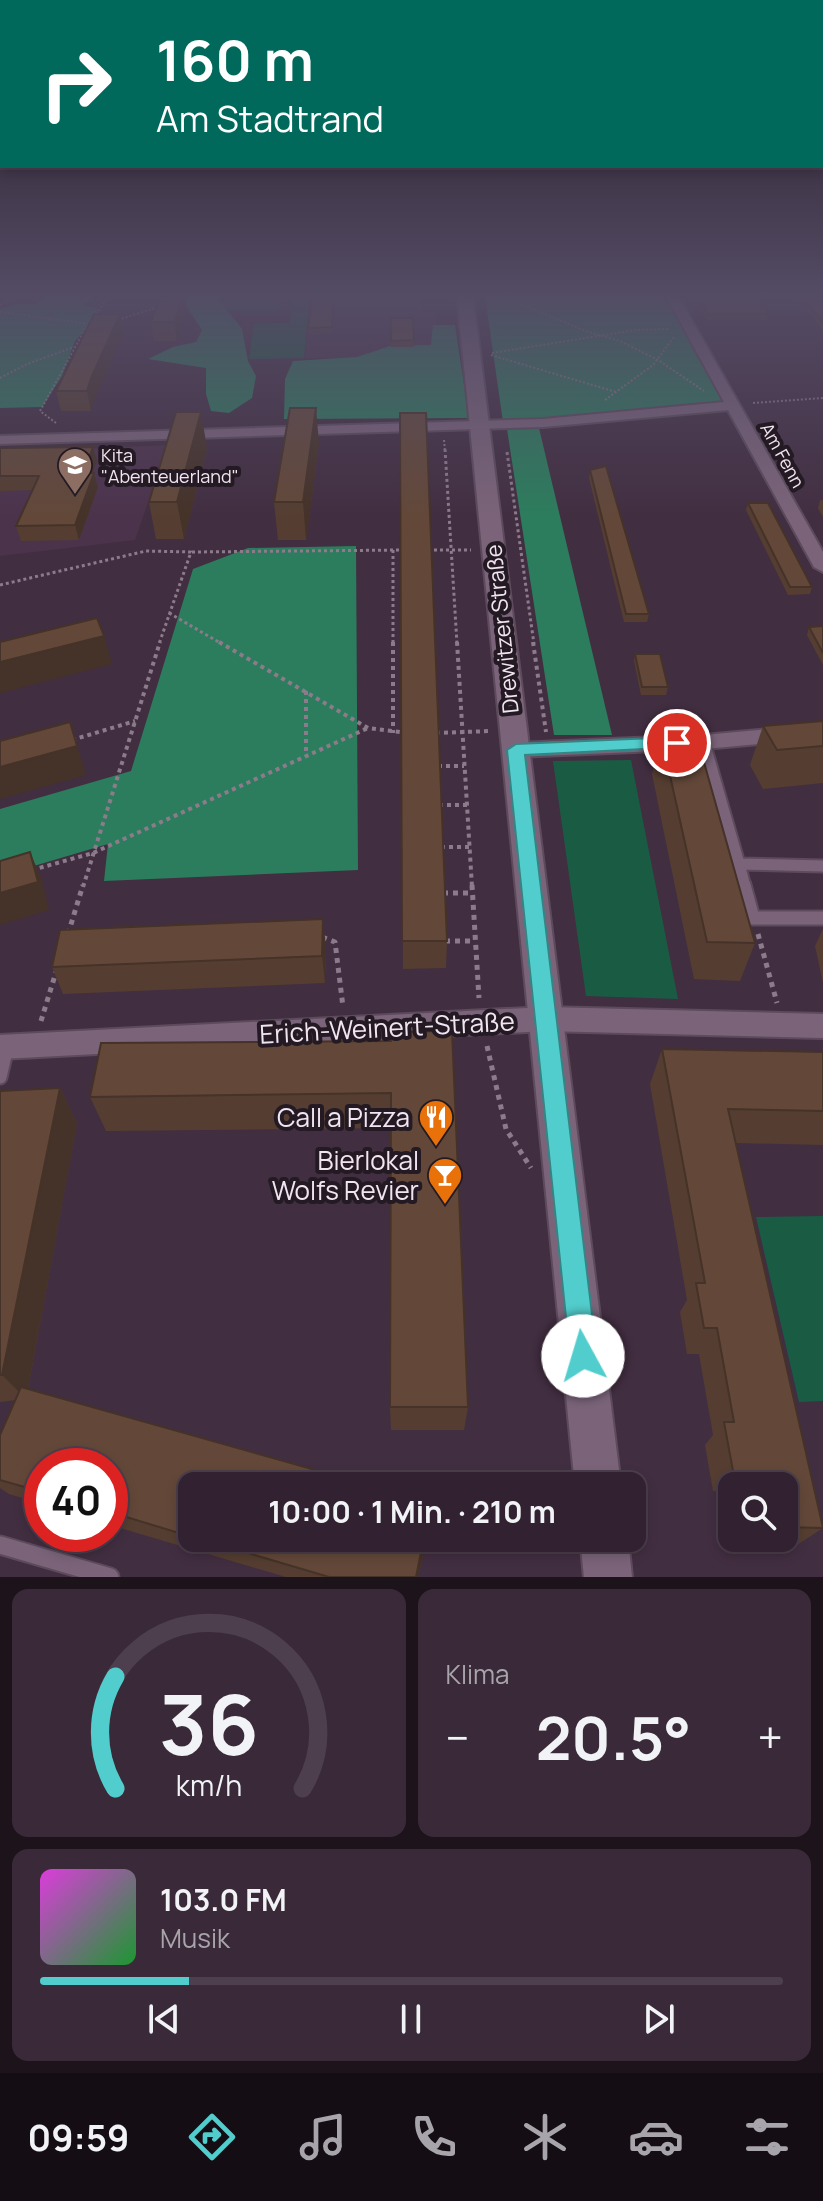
<!DOCTYPE html>
<html lang="de">
<head>
<meta charset="utf-8">
<style>
  body { margin:0; font-family:Manrope,sans-serif; background:#3a2a39; color:#f1f3f6; height:100vh; display:flex; flex-direction:column; font-size:30px; white-space:nowrap }
  * { box-sizing:border-box; margin:0 }
  p { font-size:26px; color:#a8a4ab }
  .icon { flex:none; width:44px; height:44px; fill:none; stroke:currentColor; stroke-width:2; stroke-linecap:round; stroke-linejoin:round }
  .map { position:relative; height:1577px; overflow:hidden }
  .sheet { display:flex; flex-direction:column; gap:12px; padding:12px; background:#1c131b; flex:1 }
  .sheet>* { flex:none }
  .top-card { position:absolute; left:0px; top:0px; width:824px; height:168px; box-shadow:0 4px 12px #0003,0 0 0 2px #4d3f4d; background:#00695c; color:#fff; overflow:hidden }
  .controls { position:absolute; left:718px; top:1472px; display:grid; gap:16px }
  .controls a { display:grid; place-items:center; width:80px; height:80px; border-radius:16px; background:#322231; box-shadow:0 4px 12px #0003,0 0 0 2px #4d3f4d; font-size:40px }
  .speed { position:absolute; left:24px; top:1448px; display:flex; gap:16px; font-size:40px; font-weight:700; text-align:center }
  .speed>* { display:grid; place-content:center; width:104px; height:104px; border-radius:50%; background:#322231; box-shadow:0 4px 12px #0003,0 0 0 2px #4d3f4d; line-height:1 }
  .speed .limit { border:12px solid #d22; background:#fff; color:#111 }
  .pin { position:absolute; display:grid; place-items:center; width:68px; height:68px; color:#fff; margin:-34px; border:4px solid #fff; border-radius:50%; box-shadow:0 2px 8px #0007 }
  .me { position:absolute; width:88px; margin:-44px; rotate:354deg; stroke-linejoin:round; filter:drop-shadow(0 0 6px #0008) }
  .turn { display:flex; align-items:center; gap:28px; height:168px; padding:0 24px; font-size:36px }
  .turn .icon { width:104px; height:104px; stroke-width:2.5 }
  .turn b { display:block; font-size:56px; line-height:68px }
  .big { font-size:60px; font-weight:700; line-height:1.1 }
  .sheet .tile { flex:1; display:flex; flex-direction:column; justify-content:center; gap:12px; min-width:0; padding:0 28px; border-radius:16px; background:#3a2a39 }
  .sheet .dial { align-items:center; gap:0 }
  .dial svg { height:208px; overflow:visible; fill:none; stroke:#4d3f4d; stroke-width:7; stroke-linecap:round; text-anchor:middle }
  .dial text { fill:#f1f3f6; stroke:none }
  .song { display:flex; align-items:center; gap:24px }
  .cover { width:96px; height:96px; border-radius:12px; background:linear-gradient(135deg,hsl(300 70% 55%),hsl(130 70% 35%)) }
  .played { height:8px; border-radius:4px; background:linear-gradient(90deg,#52cdcd 20%,#4d3f4d 20%) }
  .keys { display:flex; justify-content:space-around; direction:ltr }
  .heat { display:flex; justify-content:space-between; align-items:center; font-size:44px; direction:ltr }
  .sheet .tiles { flex:1; display:grid; gap:12px; grid-template-columns:1fr 1fr }
  .tile:last-child { grid-column:span 2 }
  .trip { position:absolute; left:178px; top:1472px; width:468px; height:80px; border-radius:16px; background:#322231; box-shadow:0 4px 12px #0003,0 0 0 2px #4d3f4d; font-weight:700; line-height:80px; text-align:center }
  .dock { display:flex; height:128px; justify-content:space-around; align-items:center; background:#140e14; color:#a8a4ab }
  .dock .icon { width:56px; height:56px }
  .dock .selected { color:#52cdcd }
  .dock b { font-size:36px; color:#f1f3f6 }
  .map>svg:first-child { display:block }
</style>
</head>
<body>
<div class="map">
<svg width="823" height="1577" viewBox="0 0 823 1577">
  <rect width="100%" height="100%" fill="#422e41"/>
  <g fill="#4c334c">
    <polygon points="310,296 419,296 423,312 435,312 440,347 389,358 305,358"/>
    <polygon points="168,445 135,540 0,556 0,453"/>
  </g>
  <g fill="#1a5c43">
    <polygon points="225,296 281,296 277,311 220,311"/>
    <polygon points="293,296 309,296 304,358 249,359 254,324 290,323"/>
    <polygon points="631,760 678,999 586,996 553,761"/>
    <polygon points="823,1216 823,1401 799,1402 756,1217"/>
  </g>
  <g fill="#2c7d5d">
    <polygon points="43,296 92,296 84,306 97,308 98,316 75,341 62,376 42,407 0,408 0,309 18,304 37,304"/>
    <polygon points="180,296 222,296 218,299 242,329 248,361 256,376 252,398 229,413 211,411 206,394 206,368 148,359 173,347 196,342 202,330"/>
    <polygon points="485,296 668,296 727,403 503,422"/>
    <polygon points="433,325 455,325 469,418 284,419 285,379 293,361 357,357 390,346 431,345"/>
    <polygon points="539,428 612,735 554,735 507,429"/>
    <polygon points="356,546 358,870 104,881 108,844 0,876 0,809 131,771 193,569 248,548"/>
  </g>
  <g fill="none" stroke-linecap="round" stroke-linejoin="round">
    <g stroke="#5d4b5d" stroke-width="15">
      <g id="service-far2">
        <polyline points="704,742 739,864 823,866"/>
        <polyline points="739,864 745,887"/>
      </g>
    </g>
    <g stroke="#5d4b5d" stroke-width="17">
      <g id="service-far1">
        <polyline points="744,885 753,918 823,918"/>
        <polyline points="0,1077 7,1047"/>
      </g>
    </g>
    <g stroke="#5d4b5d" stroke-width="21">
      <polyline id="service" points="0,1545 110,1577"/>
    </g>
    <g stroke="#5d4b5d" stroke-width="4">
      <g id="minor">
        <polygon points="666,296 678,296 823,552 823,572 814,567 728,410 543,427 0,444 0,436 543,419 724,402"/>
        <polygon points="823,724 823,738 704,749 516,757 508,755 505,750 508,745 516,743 704,735"/>
        <polygon points="546,1007 823,1014 823,1038 546,1031 0,1059 0,1035"/>
      </g>
    </g>
    <g stroke="#5d4b5d" stroke-width="4">
      <g id="tertiary">
        <polygon points="457,296 473,296 621,1486 575,1486"/>
        <polygon points="580,1538 628,1538 632,1577 584,1577"/>
      </g>
    </g>
    <g stroke="#8c7b8b" stroke-width="2" stroke-dasharray="2 2" stroke-linecap="butt">
      <polyline points="501,296 588,332 620,341 658,360 704,391"/>
      <polyline points="0,305 13,296"/>
      <polyline points="0,312 89,324"/>
      <polyline points="118,320 158,307"/>
      <polyline points="492,353 636,330 669,329"/>
      <polyline points="491,355 616,392"/>
      <polyline points="0,378 27,364 74,347"/>
      <polyline points="605,400 653,365 674,337"/>
      <polyline points="753,403 823,398"/>
      <polyline points="56,423 40,411 83,333 109,296"/>
      <polyline points="444,440 445,451"/>
    </g>
    <g stroke="#8c7b8b" stroke-width="3" stroke-dasharray="3 3" stroke-linecap="butt">
      <polyline points="445,449 457,644"/>
      <polyline points="507,452 534,644"/>
      <polyline points="393,550 393,644"/>
      <polyline points="428,550 471,550"/>
      <polyline points="192,552 403,550"/>
      <polyline points="0,585 146,551 191,552 159,644"/>
      <polyline points="169,613 222,644"/>
    </g>
    <g stroke="#8c7b8b" stroke-width="4" stroke-dasharray="4 4" stroke-linecap="butt">
      <polyline points="219,642 368,728 407,733"/>
      <polyline points="393,642 393,733"/>
      <polyline points="457,642 472,887"/>
      <polyline points="533,642 546,732"/>
      <polyline points="306,691 306,756"/>
      <polyline points="436,733 491,731"/>
      <polyline points="72,740 135,721"/>
      <polyline points="438,766 464,766"/>
      <polyline points="439,805 467,805"/>
      <polyline points="441,847 469,847"/>
      <polyline points="32,870 93,853 368,728"/>
      <polyline points="83,887 160,642"/>
    </g>
    <g stroke="#8c7b8b" stroke-width="5" stroke-dasharray="5 5" stroke-linecap="butt">
      <polyline points="472,885 479,998"/>
      <polyline points="443,893 473,893"/>
      <polyline points="68,934 83,885"/>
      <polyline points="758,934 777,1003"/>
      <polyline points="322,937 335,942 343,1007"/>
      <polyline points="445,941 475,941"/>
      <polyline points="41,1021 56,972"/>
      <polyline points="487,1046 506,1129 531,1168"/>
    </g>
    <use href="#service-far2" stroke="#7b647a" stroke-width="11"/>
    <use href="#service-far1" stroke="#7b647a" stroke-width="13"/>
    <use href="#service" stroke="#7b647a" stroke-width="17"/>
    <use href="#minor" fill="#7b647a" fill-rule="evenodd"/>
    <use href="#tertiary" fill="#7b647a" fill-rule="evenodd"/>
  </g>
  <g fill="#553e31">
    <polygon points="161,296 185,296 187,312 177,341 154,341 151,322"/>
    <polygon points="334,296 332,334 309,334 308,328"/>
    <polygon points="691,296 757,296 768,314 766,320 707,320"/>
    <polygon points="794,296 823,296 823,330"/>
    <polygon points="120,314 124,332 95,398 91,411 61,411 56,391"/>
    <polygon points="391,318 413,318 414,347 391,347"/>
    <polygon points="400,413 447,941 446,968 403,969"/>
    <polygon points="319,443 306,540 278,540 274,502"/>
    <polygon points="93,447 97,461 92,473 98,487 79,540 21,541 16,526 33,490 0,491 0,448"/>
    <polygon points="207,448 184,539 156,539 149,502"/>
    <polygon points="590,470 649,614 647,622 624,622 589,478"/>
    <polygon points="820,500 823,500 823,517 818,508"/>
    <polygon points="748,503 812,587 810,594 788,595 746,510"/>
    <polygon points="823,626 823,665 807,635 809,627"/>
    <polygon points="635,654 668,687 666,695 641,695 634,661"/>
    <polygon points="823,721 823,783 763,789 750,765 763,726"/>
    <polygon points="661,735 755,943 740,981 694,979 652,774"/>
    <polygon points="823,929 823,983 815,946"/>
    <polygon points="326,947 325,983 63,994 52,967"/>
    <polygon points="391,1041 468,1407 464,1430 391,1430 390,1407 391,1128 106,1131 90,1097"/>
    <polygon points="662,1049 823,1052 823,1145 736,1143 823,1528 797,1545 735,1544 734,1538 784,1538 784,1486 732,1486 732,1529 726,1492 713,1491 705,1445 713,1435 699,1354 687,1354 680,1312 687,1300 650,1084"/>
    <polygon points="60,1088 77,1123 28,1389 192,1486 192,1538 427,1538 418,1577 286,1577 110,1525 110,1466 42,1466 42,1504 9,1494 0,1488 0,1435 16,1400 0,1402 0,1091"/>
  </g>
  <g fill="#453228">
    <polygon points="184,296 185,296 187,312 177,341 174,322"/>
    <polygon points="120,314 124,332 95,398 91,411 87,391 91,378"/>
    <polygon points="316,408 319,443 306,540 303,502"/>
    <polygon points="201,412 207,448 184,539 177,502"/>
    <polygon points="93,447 97,461 87,487 83,473"/>
    <polygon points="94,473 98,487 79,540 75,525"/>
    <polygon points="104,636 112,664 0,693 0,662"/>
    <polygon points="70,722 86,775 0,799 0,767"/>
    <polygon points="30,852 42,880 49,910 0,925 0,893"/>
    <polygon points="323,919 326,947 325,983 322,956"/>
    <polygon points="60,1088 77,1123 26,1399 2,1375"/>
    <polygon points="424,1538 427,1538 418,1577 416,1577"/>
  </g>
  <g fill="#634839" stroke="#453228" stroke-width="2">
    <polygon points="161,296 184,296 174,322 151,322"/>
    <polygon points="312,296 334,296 332,327 308,328"/>
    <polygon points="697,296 757,296 768,314 708,314"/>
    <polygon points="801,296 823,296 823,322"/>
    <polygon points="94,314 120,314 91,378 87,391 56,391"/>
    <polygon points="391,318 413,318 414,340 391,341"/>
    <polygon points="290,408 316,408 303,502 274,502"/>
    <polygon points="176,412 201,412 177,502 149,502"/>
    <polygon points="400,413 426,413 447,941 402,941"/>
    <polygon points="93,447 83,473 94,473 75,525 16,526 39,476 0,476 0,448"/>
    <polygon points="606,466 649,614 626,614 590,470"/>
    <polygon points="748,503 768,503 812,587 790,587"/>
    <polygon points="97,618 104,636 0,662 0,642"/>
    <polygon points="823,626 823,653 809,627"/>
    <polygon points="635,654 660,654 668,687 642,687"/>
    <polygon points="823,721 823,746 777,750 763,726"/>
    <polygon points="70,722 77,746 0,767 0,741"/>
    <polygon points="696,734 755,943 707,942 661,735"/>
    <polygon points="30,852 38,882 0,893 0,861"/>
    <polygon points="323,919 322,956 52,967 60,930"/>
    <polygon points="452,1031 468,1407 390,1407 391,1093 90,1097 101,1043 391,1041 390,1032"/>
    <polygon points="662,1049 823,1052 823,1111 728,1109 823,1528 784,1527 784,1486 749,1486 746,1472 733,1471 724,1422 734,1422 717,1328 704,1328 696,1283 705,1283"/>
    <polygon points="60,1088 2,1375 0,1375 0,1091"/>
    <polygon points="21,1387 372,1486 192,1486 192,1537 110,1512 110,1466 42,1466 42,1492 0,1480 0,1435"/>
    <polygon points="197,1538 424,1538 416,1577 329,1577"/>
  </g>
  <linearGradient id="sky" x2="0" y2="1"><stop stop-color="#241924"/><stop offset="0.57" stop-color="#544c65"/><stop offset="1" stop-color="#544c65" stop-opacity="0"/></linearGradient>
  <rect width="823" height="517" fill="url(#sky)"/>
  <polygon fill="#52cdcd" stroke="#358585" stroke-width="2" points="677,737 686,743 684,747 525,755 597,1356 593,1366 583,1370 574,1366 570,1356 507,750 516,744"/>
  <defs>
    <g id="school-pin" transform="scale(1.8)"><path d="M0 17L-7.5 6A9.5 9.5 0 1 1 7.5 6Z" fill="#8d6e63" stroke="#231a23"/><path d="M0-5L7-2L0 1L-7-2ZM-4 1L0 2.5L4 1V4Q0 6-4 4Z" fill="#fff"/></g>
    <g id="restaurant-pin" transform="scale(1.8)"><path d="M0 17L-7.5 6A9.5 9.5 0 1 1 7.5 6Z" fill="#e8710a" stroke="#231a23"/><path d="M-5-6h1v4h1v-4h1v4h1v-4h1v5L-1.5 .5V6h-2V.5L-5-1ZM5-6V6H3V1.5H1.5Q1.5-4 5-6Z" fill="#fff"/></g>
    <g id="bar-pin" transform="scale(1.8)"><path d="M0 17L-7.5 6A9.5 9.5 0 1 1 7.5 6Z" fill="#e8710a" stroke="#231a23"/><path d="M-6-5H6L.8 .8V4.5H3.5V6h-7V4.5H-.8V.8Z" fill="#fff"/></g>
  </defs>
  <g fill-rule="evenodd">
    <use href="#school-pin" x="75" y="465"/>
    <use href="#restaurant-pin" x="436" y="1117"/>
    <use href="#bar-pin" x="445" y="1175"/>
  </g>
  <g text-anchor="middle" dominant-baseline="central" stroke-width="8" stroke-linejoin="round" paint-order="stroke">
    <g font-size="18" fill="#f2e5f2" stroke="#231a23" text-anchor="start">
      <text x="101" y="455">Kita<tspan x="101" dy="21">"Abenteuerland"</tspan></text>
    </g>
    <g font-size="18" fill="#f2e5f2" stroke="#231a23">
      <text transform="translate(783 455) rotate(61)">Am Fenn</text>
    </g>
    <g font-size="22" fill="#f2e5f2" stroke="#231a23">
      <text transform="translate(502 629) rotate(-96)">Drewitzer Straße</text>
    </g>
    <g font-size="26" fill="#f2e5f2" stroke="#231a23">
      <text transform="translate(387 1027) rotate(-3)">Erich-Weinert-Straße</text>
    </g>
    <g font-size="26" fill="#f2e5f2" stroke="#231a23" text-anchor="end">
      <text x="410" y="1117">Call a Pizza</text>
      <text x="419" y="1160">Bierlokal<tspan x="419" dy="30">Wolfs Revier</tspan></text>
    </g>
  </g>
</svg>
<div class="controls">
<a><svg class="icon" aria-label="search" viewBox="0 0 24 24"><circle cx="10" cy="10" r="6"/><path d="M15 15l6 6"/></svg></a>
</div>
<div class="speed"><div class="limit">40</div></div>
<div class="pin" style="left:677px;top:743px;background:#d93025"><svg class="icon" aria-label="arrive" viewBox="0 0 24 24"><path d="M6 21V4h12l-3 4 3 4H6"/></svg></div>
<svg class="me" style="left:583px;top:1356px" viewBox="-20 -20 40 40"><circle r="19" fill="#fff"/><path d="M0-13L10 11 0 6-10 11z" fill="#52cdcd"/></svg>
<div class="trip">10:00 · 1 Min. · 210 m</div>
<div class="top-card">
<div class="turn"><svg class="icon" aria-label="right" viewBox="0 0 24 24"><path d="M7 20v-9h11M14 6l5 5-5 5"/></svg><div><b>160 m</b>Am Stadtrand</div></div>
</div>
</div>
<section class="sheet">
<div class="tiles">
<div class="tile dial"><svg viewBox="0 0 100 80">
<path d="M14 69A42 42 0 1 1 86 69"/>
<path d="M14 69A42 42 0 0 1 14 26" stroke="#52cdcd"/>
<text x="50" y="56" font-size="32" font-weight="700">36</text>
<text x="50" y="72" font-size="11">km/h</text>
</svg></div>
<div class="tile"><p>Klima</p>
<div class="heat"><a>−</a><b class="big">20.5°</b><a>+</a></div>
</div>
<div class="tile">
<div class="song"><i class="cover"></i><div><b>103.0 FM</b><p>Musik</p></div></div>
<div class="played"></div>
<div class="keys"><svg class="icon" aria-label="previous" viewBox="0 0 24 24"><path d="M18 5L8 12l10 7zM5 5v14"/></svg><svg class="icon" aria-label="pause" viewBox="0 0 24 24"><path d="M8 5v14M16 5v14"/></svg><svg class="icon" aria-label="next" viewBox="0 0 24 24"><path d="M6 5l10 7-10 7zM19 5v14"/></svg></div>
</div>
</div>
</section>
<nav class="dock">
<b>09:59</b>
<svg class="icon selected" aria-label="directions" viewBox="0 0 24 24"><path d="M12 3l9 9-9 9-9-9zM9 14v-3h6M13 9l2 2-2 2"/></svg>
<svg class="icon" aria-label="music" viewBox="0 0 24 24"><path d="M9 18V5l10-2v13"/><circle cx="6" cy="18" r="3"/><circle cx="16" cy="16" r="3"/></svg>
<svg class="icon" aria-label="phone" viewBox="0 0 24 24"><path d="M5 4h4l2 5-3 2q2 4 5 5l2-3 5 2v4C11 20 4 13 5 4z"/></svg>
<svg class="icon" aria-label="climate" viewBox="0 0 24 24"><path d="M12 3v18M4 7l16 10M4 17L20 7"/></svg>
<svg class="icon" aria-label="car" viewBox="0 0 24 24"><path d="M5 17H2v-5l4-1 3-4h7l3 4 3 1v5h-3M9 17h6M6 11h13"/><circle cx="7" cy="17" r="2"/><circle cx="17" cy="17" r="2"/></svg>
<svg class="icon" aria-label="filters" viewBox="0 0 24 24"><path d="M4 7h16M4 17h16"/><circle cx="9" cy="7" r="2"/><circle cx="15" cy="17" r="2"/></svg>
</nav>
</body>
</html>
